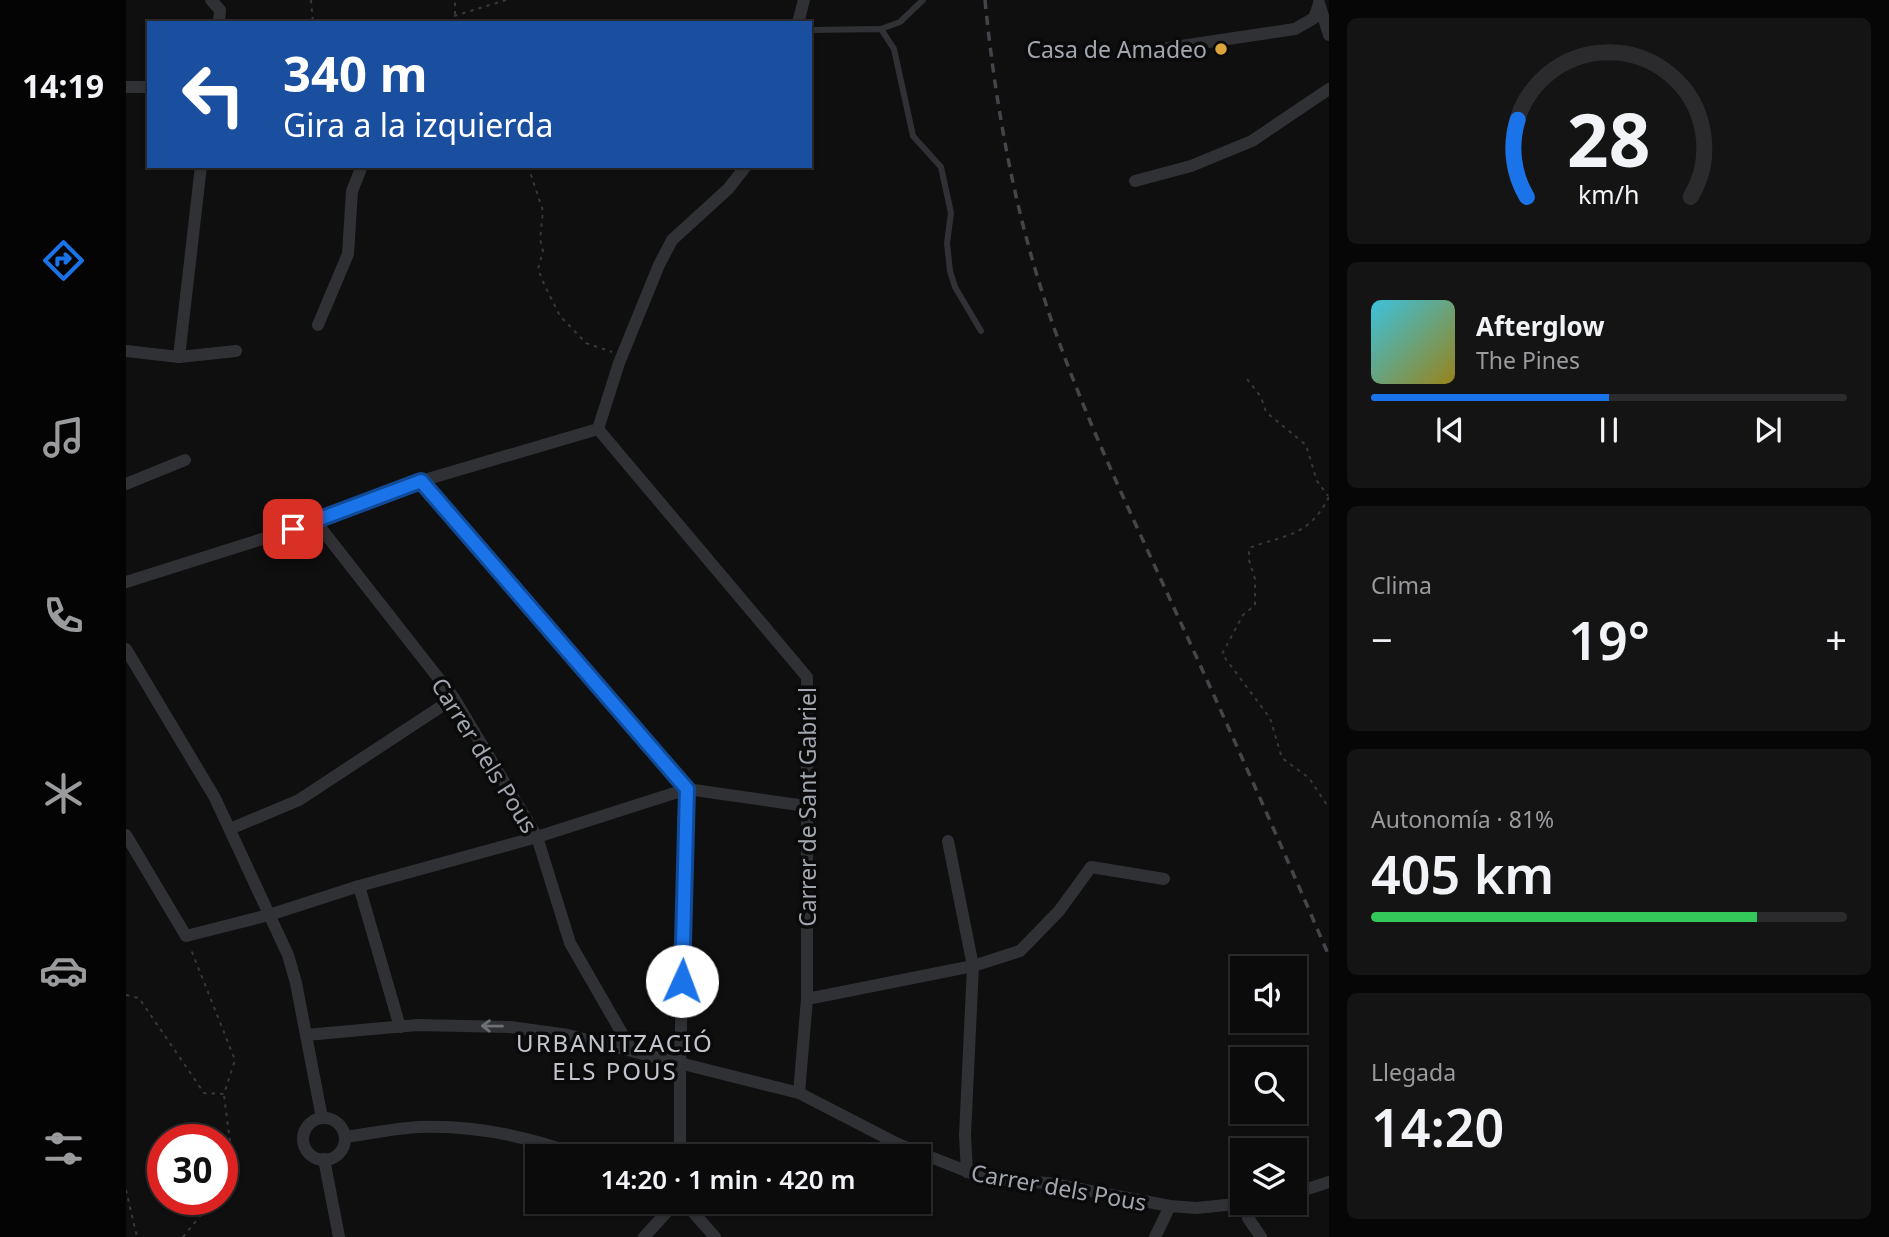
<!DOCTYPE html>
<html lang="es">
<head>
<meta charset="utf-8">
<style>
  body { margin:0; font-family:"Noto Sans",sans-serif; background:#141415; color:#f1f3f6; height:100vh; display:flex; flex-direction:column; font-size:26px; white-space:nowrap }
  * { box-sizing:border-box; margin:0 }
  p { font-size:23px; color:#9a9b9d }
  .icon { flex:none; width:38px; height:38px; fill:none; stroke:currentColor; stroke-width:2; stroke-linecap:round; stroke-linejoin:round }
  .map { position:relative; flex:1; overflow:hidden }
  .panel { display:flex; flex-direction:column; gap:18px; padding:18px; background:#060607; width:560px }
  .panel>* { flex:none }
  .guide { position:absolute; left:21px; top:21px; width:665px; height:147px; border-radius:0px; box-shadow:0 2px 5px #0004,0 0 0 2px #2b2b2d; background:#1a4fa0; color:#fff; overflow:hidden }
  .fabs { position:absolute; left:1104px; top:956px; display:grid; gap:14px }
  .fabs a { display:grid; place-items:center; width:77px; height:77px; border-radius:0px; background:#0b0b0c; box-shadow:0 2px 5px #0004,0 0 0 2px #2b2b2d; font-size:35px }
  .speed { position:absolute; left:21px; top:1124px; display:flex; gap:14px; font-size:35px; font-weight:700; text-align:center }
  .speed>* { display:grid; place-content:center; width:91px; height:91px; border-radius:50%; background:#0b0b0c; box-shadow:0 2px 5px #0004,0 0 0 2px #2b2b2d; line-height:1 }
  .speed .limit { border:10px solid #d22; background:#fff; color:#111 }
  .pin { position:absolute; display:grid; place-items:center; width:60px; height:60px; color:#fff; margin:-30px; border-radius:14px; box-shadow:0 4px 10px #0006 }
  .me { position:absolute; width:77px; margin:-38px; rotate:2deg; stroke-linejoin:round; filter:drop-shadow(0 0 5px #0008) }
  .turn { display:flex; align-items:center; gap:24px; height:147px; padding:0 21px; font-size:32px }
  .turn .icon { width:91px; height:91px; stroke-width:2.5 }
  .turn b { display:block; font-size:49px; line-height:60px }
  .big { font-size:52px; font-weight:600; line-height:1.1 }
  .panel .tile { flex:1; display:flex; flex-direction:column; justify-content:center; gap:10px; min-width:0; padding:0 24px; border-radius:10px; background:#141415 }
  .panel .dial { align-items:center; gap:0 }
  .dial svg { height:182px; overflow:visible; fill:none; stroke:#2b2b2d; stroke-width:7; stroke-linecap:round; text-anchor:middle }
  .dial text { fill:#f1f3f6; stroke:none }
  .song { display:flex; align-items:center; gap:21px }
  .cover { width:84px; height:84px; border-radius:10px; background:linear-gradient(135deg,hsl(190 70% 55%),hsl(50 70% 35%)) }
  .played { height:7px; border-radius:4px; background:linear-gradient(90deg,#1a73e8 50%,#2b2b2d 50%) }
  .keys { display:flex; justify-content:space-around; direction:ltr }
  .heat { display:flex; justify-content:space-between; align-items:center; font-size:38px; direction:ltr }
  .charge { height:10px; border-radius:5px; background:linear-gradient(90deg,#34c759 81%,#2b2b2d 0) }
  .trip { position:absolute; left:399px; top:1144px; width:406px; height:70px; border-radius:0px; background:#0b0b0c; box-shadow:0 2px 5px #0004,0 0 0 2px #2b2b2d; font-weight:600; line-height:70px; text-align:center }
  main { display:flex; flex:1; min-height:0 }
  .tabs { display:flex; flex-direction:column; width:126px; justify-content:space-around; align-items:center; background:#040405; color:#9a9b9d }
  .tabs .icon { width:49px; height:49px }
  .tabs .selected { color:#1a73e8 }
  .tabs b { font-size:32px; color:#f1f3f6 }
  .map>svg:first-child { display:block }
</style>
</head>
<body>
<main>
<nav class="tabs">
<b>14:19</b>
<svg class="icon selected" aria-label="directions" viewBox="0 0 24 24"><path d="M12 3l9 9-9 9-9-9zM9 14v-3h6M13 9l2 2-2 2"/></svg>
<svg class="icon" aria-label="music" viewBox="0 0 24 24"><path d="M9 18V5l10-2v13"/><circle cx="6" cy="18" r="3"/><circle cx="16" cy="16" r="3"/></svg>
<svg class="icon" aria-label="phone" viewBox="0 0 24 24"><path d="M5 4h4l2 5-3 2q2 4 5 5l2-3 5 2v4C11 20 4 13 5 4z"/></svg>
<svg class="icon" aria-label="climate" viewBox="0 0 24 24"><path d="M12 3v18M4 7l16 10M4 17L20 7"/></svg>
<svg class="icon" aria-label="car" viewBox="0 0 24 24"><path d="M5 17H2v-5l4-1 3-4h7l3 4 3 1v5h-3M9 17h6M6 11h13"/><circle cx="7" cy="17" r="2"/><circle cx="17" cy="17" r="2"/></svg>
<svg class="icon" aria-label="filters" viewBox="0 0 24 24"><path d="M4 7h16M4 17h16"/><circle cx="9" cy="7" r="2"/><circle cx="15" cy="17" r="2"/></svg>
</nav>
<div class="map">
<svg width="1203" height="1237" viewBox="0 0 1203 1237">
  <rect width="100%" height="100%" fill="#0f0f10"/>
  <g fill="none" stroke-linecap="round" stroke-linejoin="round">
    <g stroke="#37383b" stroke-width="2" stroke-dasharray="3.5 5" stroke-linecap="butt">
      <polyline points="185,0 187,23"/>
      <polyline points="328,16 380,0"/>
      <polyline points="329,23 329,0"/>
      <polyline points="406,166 405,175 417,211 414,239 417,251 412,269 418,284 434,316 460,343 486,352"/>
      <polyline points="1121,379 1135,397 1140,412 1180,445 1191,481 1202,496"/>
      <path d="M1203 497C1182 537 1161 534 1123 548V560L1129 579V605L1117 615 1096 654 1144 718 1156 758 1183 778 1203 808"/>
      <polyline points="0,995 13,998 78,1093 98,1094 109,1060 64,947"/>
      <polyline points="96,1188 108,1173 98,1095"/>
      <polyline points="0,1190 11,1237"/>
      <polyline points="57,1237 88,1199"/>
    </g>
    <g stroke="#303135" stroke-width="6">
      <polyline points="755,29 774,22 797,0"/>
      <polyline points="684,30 755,29 768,49 787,136 815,167 825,213 821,243 824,271 829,287 855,331"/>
    </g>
    <g stroke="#303135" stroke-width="12">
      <polyline points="85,0 94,10 93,23"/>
      <polyline points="1193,3 1203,35"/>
      <polyline points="672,23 678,0"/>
      <polyline points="1042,48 1169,29 1188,18 1193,4"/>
      <polyline points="0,87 23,87"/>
      <polyline points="1009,181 1065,166 1126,141 1203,89"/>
      <polyline points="192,325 222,254 226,191 236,166"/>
      <polyline points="0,351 53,357 110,351"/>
      <polyline points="53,357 75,166"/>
      <polyline points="472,429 681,677 681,999 673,1093"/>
      <polyline points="295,481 561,789 554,1064 554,1157"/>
      <polyline points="0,484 59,460"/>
      <polyline points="190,522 328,698 411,837 444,943 505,1049"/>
      <polyline points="0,582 190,522 295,481 472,429 493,363 533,265 546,240 602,189 620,166"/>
      <polyline points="0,649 89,798 162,955 170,983 196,1118"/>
      <polyline points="104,829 173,800 328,698"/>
      <polyline points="0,835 60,936 143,915 233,886 411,837 561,789 680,806"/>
      <polyline points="822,841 847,966 839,1135 841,1172"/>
      <polyline points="233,886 274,1027"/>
      <polyline points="681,999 847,966 894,951 933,911 965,867 1038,879"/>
      <polyline points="180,1035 291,1025 384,1027 442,1035 673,1093 772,1144 860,1179 922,1183 1044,1206 1070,1208 1130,1202"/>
      <circle cx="198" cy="1139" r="21"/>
      <path d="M219 1137C243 1134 269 1128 294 1127 351 1125 405 1137 458 1157"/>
      <polyline points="198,1159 213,1237"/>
      <polyline points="1169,1193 1203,1182"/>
      <polyline points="558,1202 589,1237"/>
      <polyline points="1120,1205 1122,1218 1135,1237"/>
      <polyline points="518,1237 550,1202"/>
      <polyline points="1029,1237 1044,1206"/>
    </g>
    <path stroke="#444549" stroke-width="3.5" stroke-dasharray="9 7" stroke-linecap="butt" d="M859 0C869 102 887 203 919 301 953 406 1002 507 1048 608 1101 723 1153 840 1203 956"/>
  </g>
  <defs><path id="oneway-shaft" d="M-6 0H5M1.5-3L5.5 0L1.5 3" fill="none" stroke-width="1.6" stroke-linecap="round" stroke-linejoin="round" transform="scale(1.75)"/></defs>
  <use stroke="#6f7178" href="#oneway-shaft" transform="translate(366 1026) rotate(-179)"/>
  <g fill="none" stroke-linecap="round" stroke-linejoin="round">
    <g stroke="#114b97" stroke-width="18">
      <polyline id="route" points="167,529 295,481 561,789 556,981"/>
    </g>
    <use href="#route" stroke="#1a73e8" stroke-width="12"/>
  </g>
  <circle fill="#dca53b" stroke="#0a0a0b" stroke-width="2.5" cx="1095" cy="49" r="7"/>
  <g text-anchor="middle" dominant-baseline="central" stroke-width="7" stroke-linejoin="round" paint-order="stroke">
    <g font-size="23" fill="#a2a6af" stroke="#0a0a0b" text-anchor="end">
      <text x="1081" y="49">Casa de Amadeo</text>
    </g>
    <g font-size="23" fill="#a2a6af" stroke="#0a0a0b">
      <text transform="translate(359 755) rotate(58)">Carrer dels Pous</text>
      <text transform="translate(681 807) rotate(-90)">Carrer de Sant Gabriel</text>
      <text transform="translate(933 1187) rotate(10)">Carrer dels Pous</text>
    </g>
    <g font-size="24" letter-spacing="2" fill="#c2c5cc" stroke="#0a0a0b">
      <text x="489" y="1042">URBANITZACIÓ<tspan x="489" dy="28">ELS POUS</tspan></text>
    </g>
  </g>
</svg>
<div class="fabs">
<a><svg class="icon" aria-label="sound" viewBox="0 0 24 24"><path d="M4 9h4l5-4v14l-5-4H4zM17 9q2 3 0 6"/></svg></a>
<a><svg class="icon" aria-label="search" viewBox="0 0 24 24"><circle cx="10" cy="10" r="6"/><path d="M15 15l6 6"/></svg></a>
<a><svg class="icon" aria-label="layers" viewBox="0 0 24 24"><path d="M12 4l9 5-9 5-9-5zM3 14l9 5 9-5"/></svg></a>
</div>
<div class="speed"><div class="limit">30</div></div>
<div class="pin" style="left:167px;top:529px;background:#d93025"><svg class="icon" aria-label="arrive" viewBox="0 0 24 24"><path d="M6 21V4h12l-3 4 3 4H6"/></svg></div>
<svg class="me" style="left:556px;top:981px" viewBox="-20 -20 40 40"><circle r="19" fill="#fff"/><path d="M0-13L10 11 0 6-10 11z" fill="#1a73e8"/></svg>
<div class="trip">14:20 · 1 min · 420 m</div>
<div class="guide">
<div class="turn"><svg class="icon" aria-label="left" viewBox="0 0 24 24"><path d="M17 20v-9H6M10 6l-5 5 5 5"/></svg><div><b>340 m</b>Gira a la izquierda</div></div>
</div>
</div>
<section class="panel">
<div class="tile dial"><svg viewBox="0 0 100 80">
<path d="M14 69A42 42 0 1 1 86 69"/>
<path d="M14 69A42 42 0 0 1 10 35" stroke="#1a73e8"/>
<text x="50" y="56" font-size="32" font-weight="700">28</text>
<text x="50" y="72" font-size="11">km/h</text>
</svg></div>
<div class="tile">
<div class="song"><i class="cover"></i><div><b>Afterglow</b><p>The Pines</p></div></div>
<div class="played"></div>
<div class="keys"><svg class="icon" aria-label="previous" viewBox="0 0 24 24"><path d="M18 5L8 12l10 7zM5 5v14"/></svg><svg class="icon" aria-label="pause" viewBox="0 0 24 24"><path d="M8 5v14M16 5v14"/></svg><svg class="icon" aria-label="next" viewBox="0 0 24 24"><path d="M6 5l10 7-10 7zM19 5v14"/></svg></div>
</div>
<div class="tile"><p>Clima</p>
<div class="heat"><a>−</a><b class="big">19°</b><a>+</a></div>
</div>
<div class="tile"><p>Autonomía · 81%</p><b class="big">405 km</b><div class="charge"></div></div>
<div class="tile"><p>Llegada</p><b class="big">14:20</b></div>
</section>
</main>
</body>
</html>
